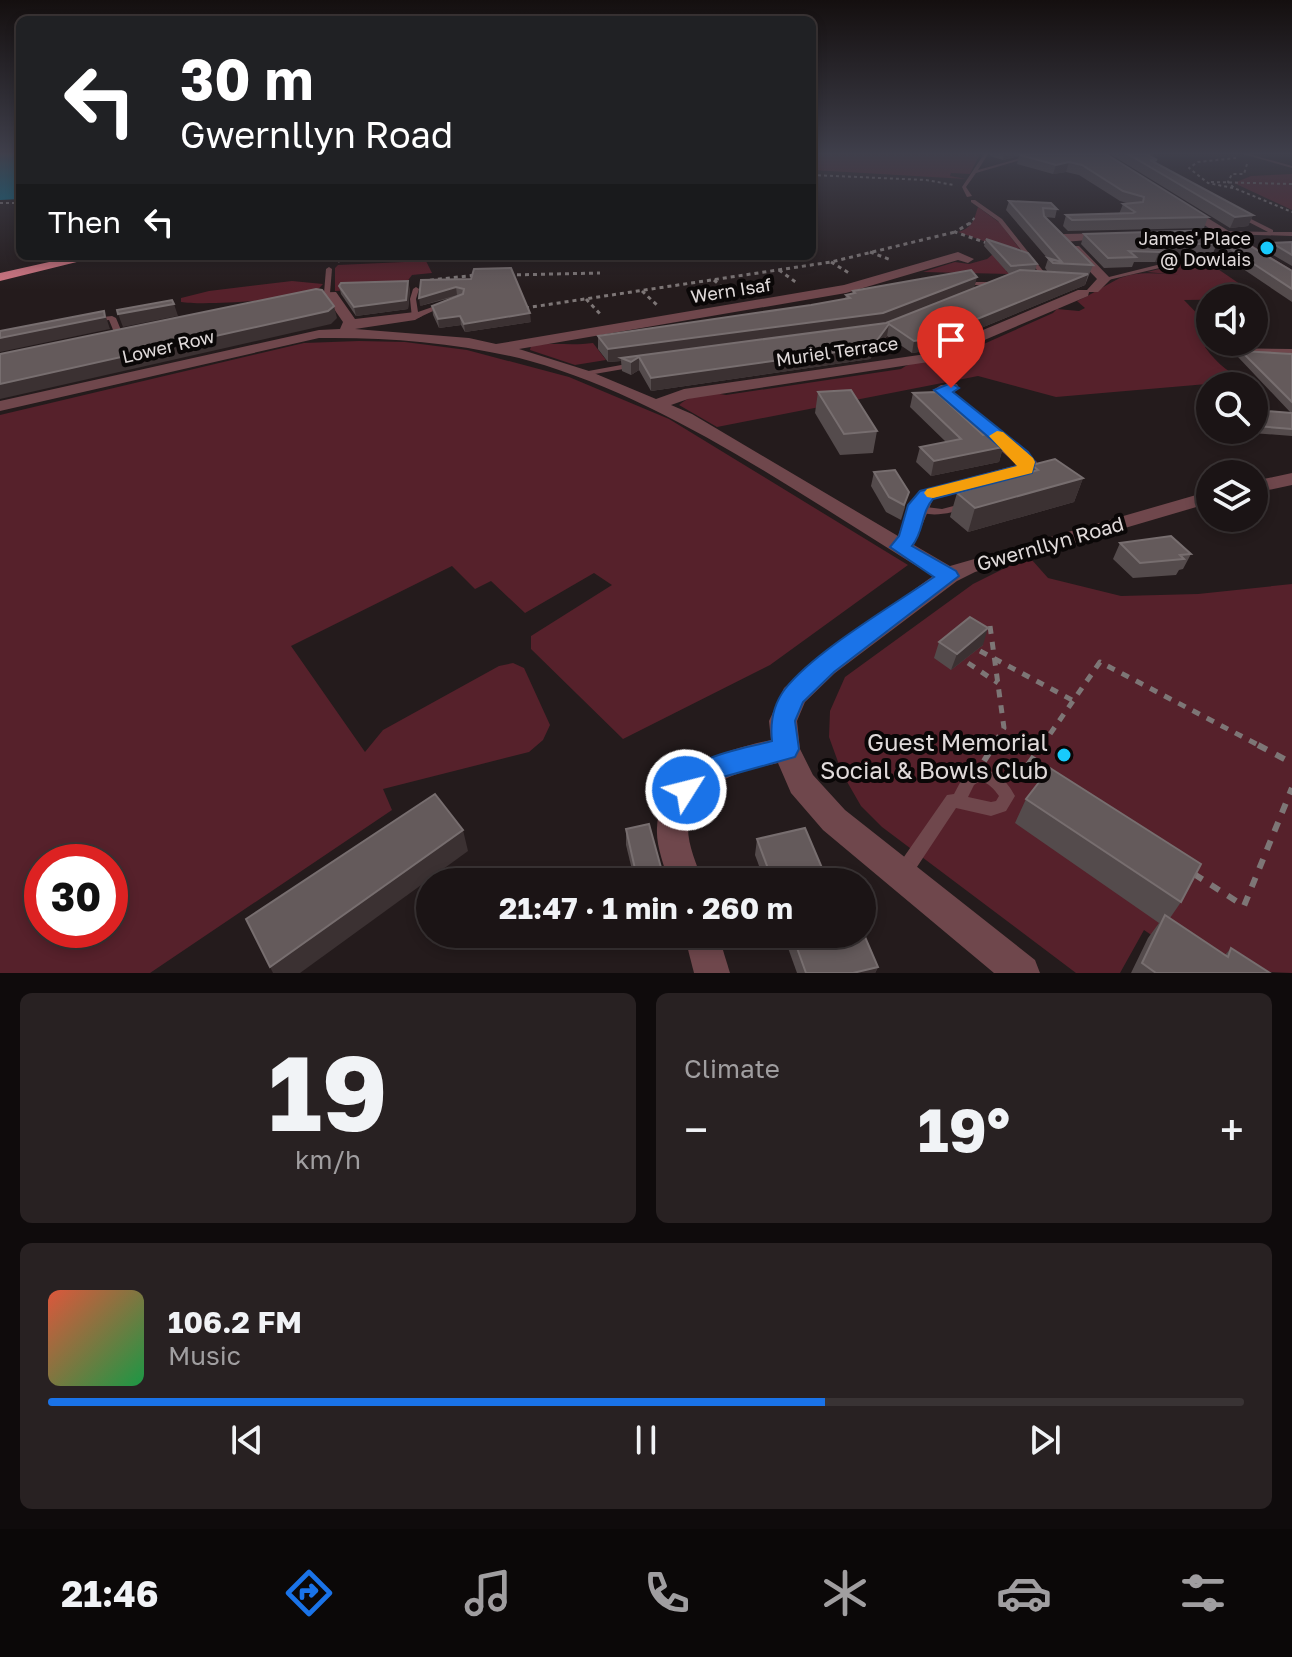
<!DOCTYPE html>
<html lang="en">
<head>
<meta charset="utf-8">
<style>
  body { margin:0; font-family:"Golos Text",sans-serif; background:#282122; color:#f1f3f6; height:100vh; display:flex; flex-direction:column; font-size:30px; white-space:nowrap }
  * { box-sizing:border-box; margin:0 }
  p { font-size:26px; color:#a09ea0 }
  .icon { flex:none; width:44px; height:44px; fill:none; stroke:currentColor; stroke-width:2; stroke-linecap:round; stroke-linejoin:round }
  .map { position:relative; height:973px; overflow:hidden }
  .drawer { display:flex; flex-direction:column; gap:20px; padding:20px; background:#0f0b0c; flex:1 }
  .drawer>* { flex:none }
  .top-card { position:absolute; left:16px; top:16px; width:800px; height:244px; border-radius:12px; box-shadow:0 4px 12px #0003,0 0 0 2px #393334; background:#202124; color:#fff; overflow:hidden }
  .fabs { position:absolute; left:1196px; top:284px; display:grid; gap:16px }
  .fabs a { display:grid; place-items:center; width:72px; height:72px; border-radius:50%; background:#1b1415; box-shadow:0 4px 12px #0003,0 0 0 2px #393334; font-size:40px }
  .speed { position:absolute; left:24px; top:844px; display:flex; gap:16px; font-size:40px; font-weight:700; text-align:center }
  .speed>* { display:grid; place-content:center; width:104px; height:104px; border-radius:50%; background:#1b1415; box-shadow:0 4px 12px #0003,0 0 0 2px #393334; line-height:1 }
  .speed .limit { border:12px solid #d22; background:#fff; color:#111 }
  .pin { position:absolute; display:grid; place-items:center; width:68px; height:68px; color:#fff; margin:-82px -34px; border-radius:50% 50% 50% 0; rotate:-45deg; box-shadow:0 0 8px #0007 }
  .pin .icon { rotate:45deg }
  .me { position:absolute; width:88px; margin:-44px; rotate:54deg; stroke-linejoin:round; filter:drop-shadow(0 0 6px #0008) }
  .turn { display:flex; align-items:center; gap:28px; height:168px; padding:0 32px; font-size:36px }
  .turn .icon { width:104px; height:104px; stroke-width:2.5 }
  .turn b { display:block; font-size:56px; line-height:68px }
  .then { display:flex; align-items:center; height:76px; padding:0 32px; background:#0003; gap:16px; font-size:30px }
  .big { font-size:60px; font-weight:700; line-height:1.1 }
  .drawer .tile { flex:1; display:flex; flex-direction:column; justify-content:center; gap:12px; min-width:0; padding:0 28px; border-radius:12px; background:#282122 }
  .drawer .dial { align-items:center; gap:0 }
  .dial b { font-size:104px; line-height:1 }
  .song { display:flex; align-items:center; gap:24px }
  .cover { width:96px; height:96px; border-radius:12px; background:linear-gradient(135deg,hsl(10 70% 55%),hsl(140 70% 35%)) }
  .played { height:8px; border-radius:4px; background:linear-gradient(90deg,#1a73e8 65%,#393334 65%) }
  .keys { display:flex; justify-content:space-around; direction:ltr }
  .heat { display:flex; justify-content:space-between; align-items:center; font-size:44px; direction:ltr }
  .drawer .tiles { flex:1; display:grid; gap:20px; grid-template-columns:1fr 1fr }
  .tile:last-child { grid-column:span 2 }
  .trip { position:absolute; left:416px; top:868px; width:460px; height:80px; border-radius:40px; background:#1b1415; box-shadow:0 4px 12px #0003,0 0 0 2px #393334; font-weight:700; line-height:80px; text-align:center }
  .tab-bar { display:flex; height:128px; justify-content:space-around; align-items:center; background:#0b0808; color:#a09ea0 }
  .tab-bar .icon { width:56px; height:56px }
  .tab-bar .active { color:#1a73e8 }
  .tab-bar b { font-size:36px; color:#f1f3f6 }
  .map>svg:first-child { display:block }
</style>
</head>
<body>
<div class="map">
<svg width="1292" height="973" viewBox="0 0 1292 973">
  <rect width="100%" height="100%" fill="#241b1c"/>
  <g fill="#56212b" fill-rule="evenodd">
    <polygon points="819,154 980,154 970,174 951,173 950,176 966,179 812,170 812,155"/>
    <polygon points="1292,174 1292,210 1234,183 1251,176"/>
    <path d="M978 207 1000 223 1025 256 1006 271 1010 274 923 272 955 262 969 264 987 259 998 250 989 243 958 232C973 228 974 219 978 207Z"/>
    <polygon points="426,261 432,273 412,275 403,287 335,291 335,268 338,265"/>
    <path d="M1209 263 1262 299 1184 300 1210 327V342H1218L1205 347C1218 365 1231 375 1252 383L1250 386 1207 384 1056 397 978 376 717 427 679 405C691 394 711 392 726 395L901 369C914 360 935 358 950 359L1053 313 1057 309 1079 311 1085 308 1077 301C1091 295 1104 286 1116 280 1136 270 1160 274 1180 275L1147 272 1179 264 1197 266Z"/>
    <path d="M292 281 323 284C320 287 317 291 314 292 293 300 203 306 181 302V298L209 291Z"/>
    <path d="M359 341 405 342 467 350 569 377 669 419 908 565 770 665 623 739 531 649V636L612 585 594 573 525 613 491 581 475 589 452 566 291 646 365 752 383 730 499 666 513 663 524 668 550 725 543 740 529 752 383 789 392 810 150 973H0V415L304 343ZM42 862H110V930H42Z"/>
    <path d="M593 343 606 360 575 365 530 350 531 346C551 342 573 346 593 343Z"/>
    <polygon points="1032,560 1048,578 1121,596 1198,594 1292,584 1292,973 1202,969 1144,930 1120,973 1076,973 882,827 861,806 842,773 829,737 830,711 845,677 973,584 1009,566"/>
  </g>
  <polygon fill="#007392" points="0,154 20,154 20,199 0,200"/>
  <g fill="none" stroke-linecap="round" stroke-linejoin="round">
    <g stroke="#7d7676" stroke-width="2" stroke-dasharray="3 3" stroke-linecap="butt">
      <polyline points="1247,164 1244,174 1232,174 1228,182 1234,188 1292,212"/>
      <polyline points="812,175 926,180 954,185"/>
      <polyline points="1211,182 1292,184"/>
      <polyline points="1233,188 1208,183 1189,168 1198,162 1236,158"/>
      <polyline points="0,203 20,203"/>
      <polyline points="969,225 975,217"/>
    </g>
    <g stroke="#7d7676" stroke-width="3" stroke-dasharray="4 4" stroke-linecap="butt">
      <polyline points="970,223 955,232 987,243"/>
      <polyline points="870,252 891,260"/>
      <polyline points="338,261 359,256"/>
      <polyline points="831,262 849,273"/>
      <polyline points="779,270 797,283"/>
      <polyline points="509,275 600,273"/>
      <polyline points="714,280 730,294"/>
      <polyline points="422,281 477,275"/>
      <polyline points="642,291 659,307"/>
      <polyline points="586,299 602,316"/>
      <polyline points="525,308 831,262 955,232"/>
    </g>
    <g stroke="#7d7676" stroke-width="5" stroke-dasharray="8 8" stroke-linecap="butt">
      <polyline points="990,626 1004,728 992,747"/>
      <polyline points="980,651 1074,701"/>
      <polyline points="968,663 998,683"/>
      <polyline points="1041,747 1100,662 1262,747"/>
    </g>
    <g stroke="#7d7676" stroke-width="6" stroke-dasharray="10 10" stroke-linecap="butt">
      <polyline points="1258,745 1292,763"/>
      <polyline points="984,761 994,745"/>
      <polyline points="1026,768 1044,780"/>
      <polyline points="1017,781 1042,745"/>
      <polyline points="1194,874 1244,906 1292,788"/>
    </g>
    <g fill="#6f474c" fill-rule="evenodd">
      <polygon points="984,154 988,154 978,170 1035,154 1041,154 976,173 966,187 972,196 967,197 962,187"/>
      <polygon points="1243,154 1249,154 1292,166 1292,168"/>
      <polygon points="971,200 975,200 1002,219 1048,277 1048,279 1044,279 998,221 971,202"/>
      <polygon points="1239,213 1273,230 1273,232 1292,232 1292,236 1224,234 1224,232 1226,231 1268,232 1237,216 1237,214"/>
      <polygon points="1219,256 1222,258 1221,259 1181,263 1104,281 1101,279 1181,259"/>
      <polygon points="329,267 332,269 330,293 327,295 324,293 326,269"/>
      <polygon points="976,282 994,282 997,284 994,286 974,285 973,284"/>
      <polygon points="416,287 419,289 416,299 418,312 441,304 446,305 418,318 412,318 410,299 413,289"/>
      <polygon points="112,316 116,318 123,335 122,337 116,337 109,320 93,322 89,320 93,318"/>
      <polygon points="1221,348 1292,349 1292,353 1224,352 1221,352"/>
      <polygon points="632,363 636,365 635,367 583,376 579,374 583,372"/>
      <path d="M965 503 969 504 970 506 969 508C950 513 930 519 913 509L918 506 942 509Z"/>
      <path d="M978 768C996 771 1006 779 1015 796L1006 811 991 816 956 808 911 876 905 878 899 876 897 870 899 864 947 795 954 794 964 775ZM980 781C989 783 994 789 999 796L996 801 991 802 968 797 974 785Z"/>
    </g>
    <g fill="#6f474c" fill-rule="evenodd">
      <polygon points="1108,233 1112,234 1112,238 1064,242 1058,238 1064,234"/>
      <path d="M1071 246H1079L1111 279 1098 292H1089L1088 296 935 361 688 399 671 405 692 414 898 536 908 508 919 491 1017 465 933 390 941 385 957 384 959 388 954 392 1037 462 1033 473 933 499 914 545 950 566 1210 491V503L975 572 957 581 835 673 805 702 797 721 800 749 813 775 845 810 1035 960 1040 973H994L823 830 791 793 778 763C744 770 689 783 688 828 688 846 697 865 703 882H669C664 865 656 846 657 828 660 769 724 750 771 740L769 721 784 688 817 659 933 576C809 501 670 400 530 361 462 343 390 337 319 338L0 411V401L319 330 340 329 343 322 327 299 295 300 293 297 300 293 336 292 355 319 415 312 422 316 415 320 355 329 469 338 496 344 844 285 958 252 974 259 968 263 958 260 846 293 519 349 589 371 656 399 684 389 926 354 1078 290H1087L1097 279 1071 252Z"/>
      <polygon points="1292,473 1292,485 1254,493 1254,481"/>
      <polygon points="684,934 718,934 730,973 694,973"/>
    </g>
    <polygon fill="#6f474c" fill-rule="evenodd" points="1177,204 1185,204 1292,270 1292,280 1177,208"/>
    <polygon fill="#d07682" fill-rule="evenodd" points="76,256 101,256 0,281 0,273"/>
  </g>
  <g fill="#544b4c">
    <polygon points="990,154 1106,154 1208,217 1204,228 1068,231 1063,226 1066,215 1119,214 1123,204 1127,203 1120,201 1079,175 1066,172 1053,174 1017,164 1019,156 1003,160 990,156"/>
    <polygon points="1110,154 1156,154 1148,155 1157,160 1156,163 1253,215 1248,226 1230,228"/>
    <polygon points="1009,201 1057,209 1055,218 1045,217 1093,265 1085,285 925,351 912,353 887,336 870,359 651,391 639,370 631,375 622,371 621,361 608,362 598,349 598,336 811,305 845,299 846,295 852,294 853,291 975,288 1009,274 984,246 986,239 1037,264 1035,271 1048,272 1045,268 1048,259 1006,210"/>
    <polygon points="1084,234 1217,244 1213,253 1185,254 1155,262 1134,262 1132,267 1104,268 1081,244"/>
    <polygon points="1292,242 1292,266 1268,252 1272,243"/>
    <polygon points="1225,245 1292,271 1292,302 1221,254"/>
    <polygon points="471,279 531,322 465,332 461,325 439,328 433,315 432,306 458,296 420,306"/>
    <polygon points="339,286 410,289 408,309 356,316 341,294"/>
    <polygon points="1241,351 1292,354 1292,436 1252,433 1250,430 1254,430 1254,410 1291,413 1238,357"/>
    <polygon points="818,392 877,431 873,453 840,455 815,413"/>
    <polygon points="913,393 1003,447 999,462 931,476 916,462 920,447 946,442 910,407"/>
    <polygon points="1032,465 1083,478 1074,502 968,532 950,517 957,493 1029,472"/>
    <polygon points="895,470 905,507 901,520 886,512 871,486 874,472"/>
    <polygon points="1120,543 1191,554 1183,569 1179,570 1176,575 1133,578 1113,559"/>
    <polygon points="939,642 983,645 951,670 934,658"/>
    <polygon points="1026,799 1181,902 1170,918 1225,955 1231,948 1270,973 1131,973 1148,938 1159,923 1015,823"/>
    <polygon points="626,829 665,882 635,882 626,845"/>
    <polygon points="757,839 828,882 765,882 755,855"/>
    <polygon points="783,934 862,934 878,967 875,973 797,973"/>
  </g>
  <g fill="#3b3132">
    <polygon points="1004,154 1029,154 1020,155 1019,156 1003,160"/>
    <polygon points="1069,162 1066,172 1053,174 1056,165"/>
    <polygon points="1253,215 1248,226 1230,228 1235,217"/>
    <polygon points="1189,244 1185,254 1155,262 1159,252"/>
    <polygon points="1088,274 1085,285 925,351 912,353 914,341"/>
    <polygon points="977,277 974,289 881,325 639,358 639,370 631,375 631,362 621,358 621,361 608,362 608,349"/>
    <polygon points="408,281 410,289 408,309 356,316 354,307"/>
    <polygon points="456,287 457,295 420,306 419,298"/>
    <polygon points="174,304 178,316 123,327 118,314"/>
    <polygon points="334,306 337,318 331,324 0,399 0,384"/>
    <polygon points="104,311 110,329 0,352 0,338"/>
    <polygon points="530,313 531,322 465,332 464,324"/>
    <polygon points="460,316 461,325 439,328 438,319"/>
    <polygon points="889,324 887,336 870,359 651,391 651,378"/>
    <polygon points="1003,447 999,462 931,476 934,461"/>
    <polygon points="1083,478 1074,502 968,532 975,508"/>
    <polygon points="988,628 983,645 951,670 957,654"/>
    <polygon points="463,830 468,851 300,973 273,973 270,967"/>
    <polygon points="878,967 875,973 853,973"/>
  </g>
  <g fill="#645a5b" stroke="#776e6f" stroke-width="2">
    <polygon points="1023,154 1106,154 1208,217 1072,220 1066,215 1133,213 1135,212 1123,204 1143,202 1144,197 1123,191 1082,165 1069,162 1056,165 1020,155"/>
    <polygon points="1128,154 1146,154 1157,160 1150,160 1253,215 1235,217"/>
    <polygon points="1009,201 1051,203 1057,209 1043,208 1044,216 1093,265 1053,263 1048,258 1062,262"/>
    <polygon points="1216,230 1217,244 1189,244 1159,252 1129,251 1136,257 1108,258 1084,234"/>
    <polygon points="986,239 1028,253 1037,264 1011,266"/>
    <polygon points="1292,242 1292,255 1272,243"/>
    <polygon points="1247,244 1292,271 1292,289 1225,245"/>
    <polygon points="511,268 530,313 464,324 460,316 438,319 432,306 463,294 464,289 456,287 419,298 421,280 471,279 474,269"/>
    <polygon points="971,270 977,277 883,313 608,349 598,336 811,305 850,298 846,295 855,293 853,291"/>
    <polygon points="1020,270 1088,274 928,339 914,341 889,324 872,347 651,378 639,357 631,362 621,358 886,323"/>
    <polygon points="408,281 406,300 354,307 339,286 341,283"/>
    <polygon points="316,289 322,290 334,306 328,311 0,384 0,354"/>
    <polygon points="172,300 174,304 118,314 117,310"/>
    <polygon points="104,311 105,317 0,338 0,331"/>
    <polygon points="1241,351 1292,354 1292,402"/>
    <polygon points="851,390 877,431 844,434 818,392"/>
    <polygon points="936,392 983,435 987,434 1003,447 934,461 920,447 961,439 913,393"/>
    <polygon points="1254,410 1292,413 1292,429 1256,426 1254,424"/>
    <polygon points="1055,459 1083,478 975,508 957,493 1038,470 1032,465"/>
    <polygon points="895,470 909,492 904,505 889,497 874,472"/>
    <polygon points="1171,536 1191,554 1180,555 1184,559 1140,563 1120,543"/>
    <polygon points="970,617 988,628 957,654 939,642"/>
    <polygon points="1050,768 1201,864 1181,902 1026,799"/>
    <polygon points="435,794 463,830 270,967 246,919"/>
    <polygon points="649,824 665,882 638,882 626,829"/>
    <polygon points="805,828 828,882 773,882 757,839"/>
    <polygon points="1165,915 1228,957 1231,948 1270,973 1156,973 1142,963"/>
    <polygon points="862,930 878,967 853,973 806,973 792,934 862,934"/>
  </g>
  <linearGradient id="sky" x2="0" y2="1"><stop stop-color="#140f0f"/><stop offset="0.53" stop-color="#3f3f4b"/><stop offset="1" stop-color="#3f3f4b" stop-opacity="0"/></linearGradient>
  <rect width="1292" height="290" fill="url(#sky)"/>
  <path fill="#1a73e8" stroke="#114b97" stroke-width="2" d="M951 383 959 388 953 392 1028 452 1035 462 1032 473 933 499C921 512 924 532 912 546L956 571 959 576 834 672 803 702 795 721 799 749 795 757 723 777 696 799 686 802 676 799 672 790C689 755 739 750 772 741 770 723 773 705 785 689 815 651 892 606 934 577L890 547 899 536 908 505 920 491 1017 466 1015 460 934 390Z"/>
  <polygon fill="#f59e0b" points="997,431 1003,432 1033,458 1035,462 1032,473 933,498 927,497 924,493 927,489 1017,466 989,436"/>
  <g fill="#18cafc" stroke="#0a0707" stroke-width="3">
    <circle cx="1267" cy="248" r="8"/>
    <circle cx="1064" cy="755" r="8"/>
  </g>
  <g text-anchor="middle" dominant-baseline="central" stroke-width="8" stroke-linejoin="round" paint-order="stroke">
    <g font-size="18" fill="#e0dada" stroke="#0a0707" text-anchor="end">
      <text x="1251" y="238">James' Place<tspan x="1251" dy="21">@ Dowlais</tspan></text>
    </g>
    <g font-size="18" fill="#e0dada" stroke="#0a0707">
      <text transform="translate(731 290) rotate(-9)">Wern Isaf</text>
      <text transform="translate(168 346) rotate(-13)">Lower Row</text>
      <text transform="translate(837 351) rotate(-8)">Muriel Terrace</text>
    </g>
    <g font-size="20" fill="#e0dada" stroke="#0a0707">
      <text transform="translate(1050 543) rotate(-16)">Gwernllyn Road</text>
    </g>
    <g font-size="24" fill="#e0dada" stroke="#0a0707" text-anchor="end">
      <text x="1048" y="741">Guest Memorial<tspan x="1048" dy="28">Social &amp; Bowls Club</tspan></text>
    </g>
  </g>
</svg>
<div class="fabs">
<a><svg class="icon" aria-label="sound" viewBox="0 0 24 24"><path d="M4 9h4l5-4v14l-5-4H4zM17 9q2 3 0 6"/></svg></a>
<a><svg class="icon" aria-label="search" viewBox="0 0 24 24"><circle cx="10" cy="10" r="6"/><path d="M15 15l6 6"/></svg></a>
<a><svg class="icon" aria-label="layers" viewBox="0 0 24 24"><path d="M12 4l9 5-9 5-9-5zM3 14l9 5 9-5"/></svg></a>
</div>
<div class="speed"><div class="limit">30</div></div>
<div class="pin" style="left:951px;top:388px;background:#d93025"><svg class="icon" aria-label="arrive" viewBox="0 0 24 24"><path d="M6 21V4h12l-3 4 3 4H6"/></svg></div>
<svg class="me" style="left:686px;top:790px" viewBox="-20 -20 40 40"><circle r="17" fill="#1a73e8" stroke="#fff" stroke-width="3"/><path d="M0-11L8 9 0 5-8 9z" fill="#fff"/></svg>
<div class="trip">21:47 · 1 min · 260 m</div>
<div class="top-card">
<div class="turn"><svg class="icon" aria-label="left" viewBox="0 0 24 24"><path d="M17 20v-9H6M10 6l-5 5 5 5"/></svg><div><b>30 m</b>Gwernllyn Road</div></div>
<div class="then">Then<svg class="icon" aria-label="left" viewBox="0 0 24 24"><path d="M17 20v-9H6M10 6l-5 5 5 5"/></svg></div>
</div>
</div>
<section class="drawer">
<div class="tiles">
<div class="tile dial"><b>19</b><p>km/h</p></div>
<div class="tile"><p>Climate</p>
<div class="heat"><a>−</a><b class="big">19°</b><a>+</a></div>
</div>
<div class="tile">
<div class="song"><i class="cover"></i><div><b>106.2 FM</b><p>Music</p></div></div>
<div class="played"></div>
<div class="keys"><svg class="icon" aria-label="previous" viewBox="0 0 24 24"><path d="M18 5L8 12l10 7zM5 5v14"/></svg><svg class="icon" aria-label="pause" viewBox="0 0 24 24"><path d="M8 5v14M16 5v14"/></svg><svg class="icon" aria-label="next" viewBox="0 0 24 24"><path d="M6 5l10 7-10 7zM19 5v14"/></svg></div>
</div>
</div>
</section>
<nav class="tab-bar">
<b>21:46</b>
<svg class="icon active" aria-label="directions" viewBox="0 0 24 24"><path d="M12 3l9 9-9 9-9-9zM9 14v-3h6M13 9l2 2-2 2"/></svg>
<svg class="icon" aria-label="music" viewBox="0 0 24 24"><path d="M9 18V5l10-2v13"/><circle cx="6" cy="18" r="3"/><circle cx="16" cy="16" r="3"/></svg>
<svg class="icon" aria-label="phone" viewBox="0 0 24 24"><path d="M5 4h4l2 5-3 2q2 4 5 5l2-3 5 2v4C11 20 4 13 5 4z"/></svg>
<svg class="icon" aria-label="climate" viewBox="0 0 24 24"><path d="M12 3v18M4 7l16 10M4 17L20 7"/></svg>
<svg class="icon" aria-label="car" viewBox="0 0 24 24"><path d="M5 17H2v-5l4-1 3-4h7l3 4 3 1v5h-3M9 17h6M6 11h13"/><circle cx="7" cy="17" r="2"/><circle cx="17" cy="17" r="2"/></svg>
<svg class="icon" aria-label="filters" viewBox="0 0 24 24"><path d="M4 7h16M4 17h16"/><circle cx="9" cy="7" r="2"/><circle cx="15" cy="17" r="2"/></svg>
</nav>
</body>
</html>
